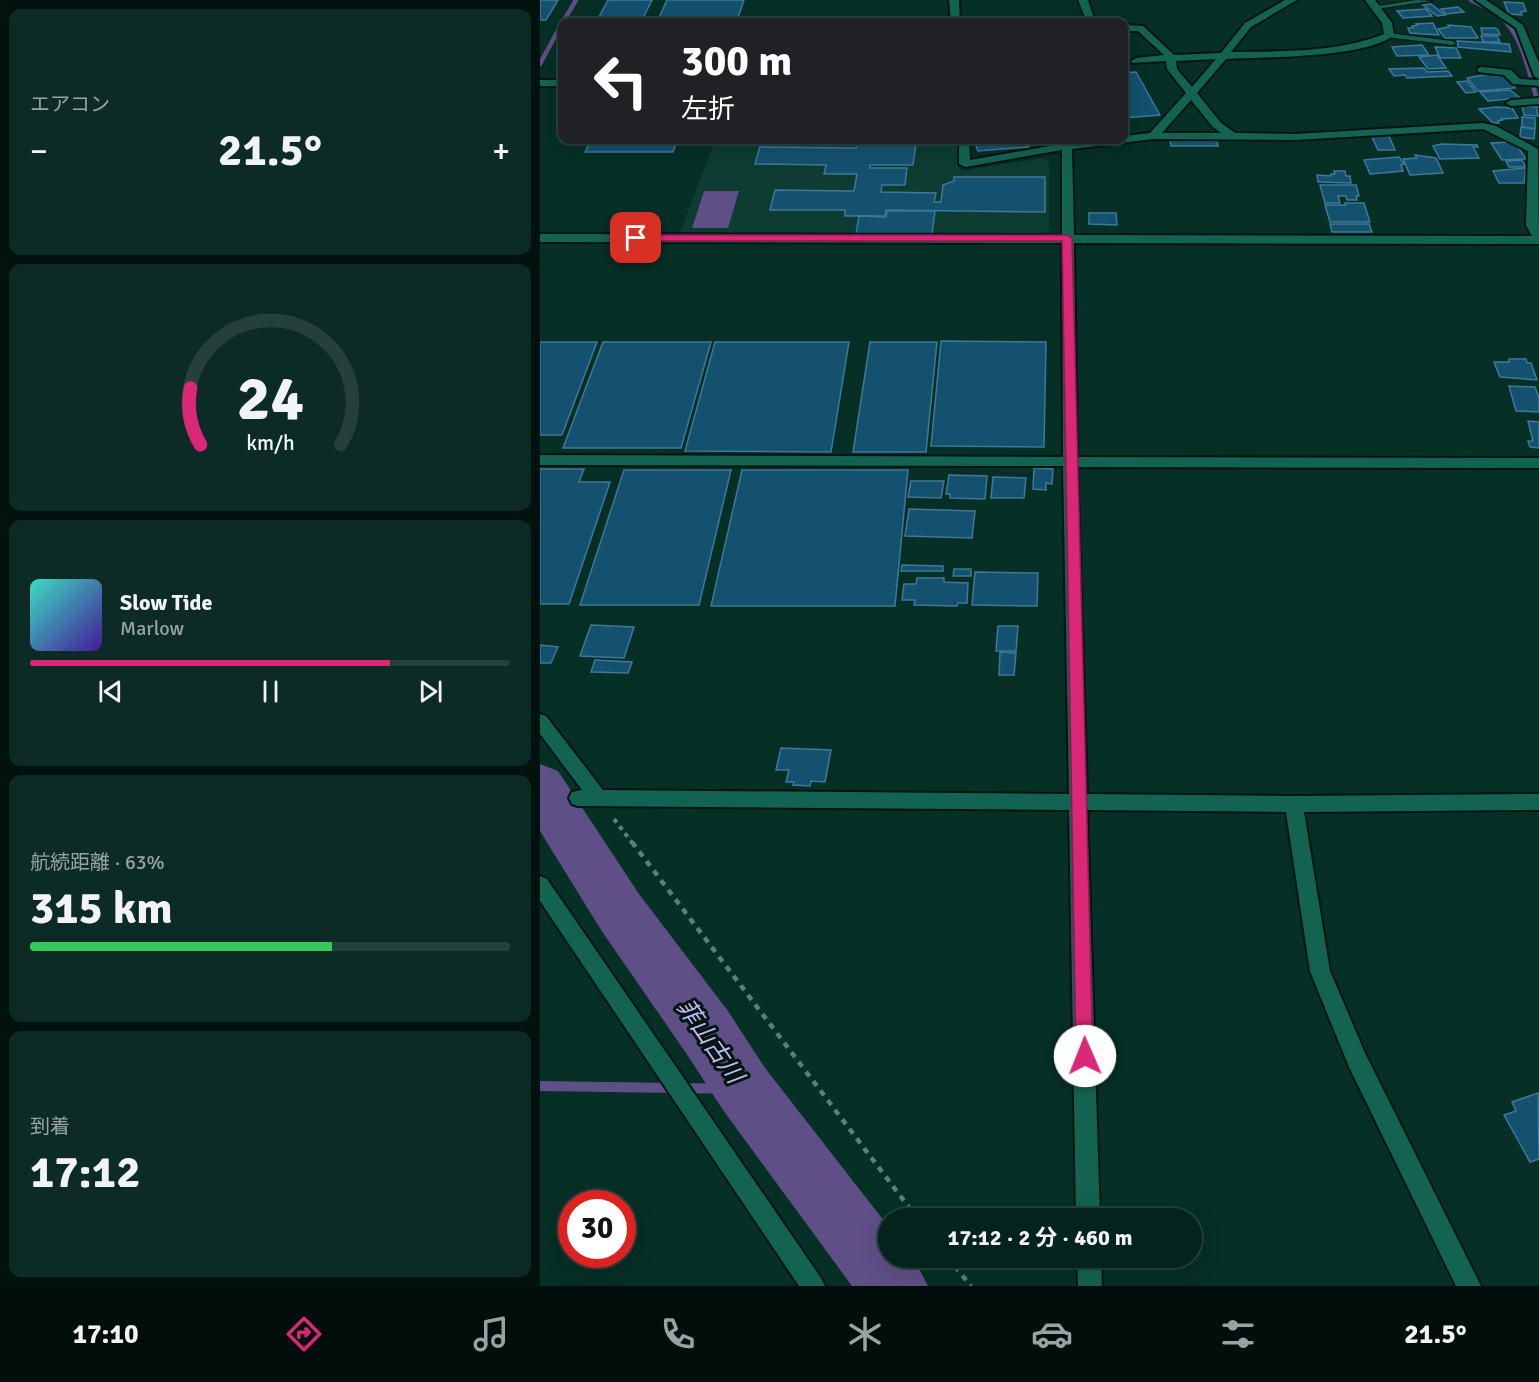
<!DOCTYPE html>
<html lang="ja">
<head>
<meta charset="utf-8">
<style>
  body { margin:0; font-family:Signika,"Noto Sans JP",sans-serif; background:#0d2b25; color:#f1f3f6; height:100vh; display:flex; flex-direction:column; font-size:22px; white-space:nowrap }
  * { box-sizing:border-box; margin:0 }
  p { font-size:20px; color:#97a4a3 }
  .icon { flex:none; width:33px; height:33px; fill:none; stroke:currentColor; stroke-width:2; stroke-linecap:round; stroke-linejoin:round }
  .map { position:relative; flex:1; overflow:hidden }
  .side { display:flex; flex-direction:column; gap:9px; padding:9px; background:#02130f; width:540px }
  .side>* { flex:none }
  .hud { position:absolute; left:18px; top:18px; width:570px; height:126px; border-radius:12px; box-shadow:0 6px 24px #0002,0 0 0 2px #25403b; background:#202124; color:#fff; overflow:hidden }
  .speed { position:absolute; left:18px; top:1190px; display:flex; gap:12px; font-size:30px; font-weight:700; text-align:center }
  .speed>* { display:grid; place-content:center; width:78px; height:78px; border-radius:50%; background:#04231c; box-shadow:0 6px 24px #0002,0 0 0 2px #25403b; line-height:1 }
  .speed .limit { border:9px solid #d22; background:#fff; color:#111 }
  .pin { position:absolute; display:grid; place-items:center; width:51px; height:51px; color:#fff; margin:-26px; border-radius:12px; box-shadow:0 3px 9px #0006 }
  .me { position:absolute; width:66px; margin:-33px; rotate:359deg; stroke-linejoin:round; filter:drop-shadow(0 0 4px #0008) }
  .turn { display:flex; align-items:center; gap:21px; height:126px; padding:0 24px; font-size:27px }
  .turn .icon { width:78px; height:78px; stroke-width:2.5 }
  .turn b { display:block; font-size:42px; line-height:51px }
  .big { font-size:45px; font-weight:700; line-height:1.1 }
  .side .card { flex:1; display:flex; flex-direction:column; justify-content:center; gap:9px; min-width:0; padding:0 21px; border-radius:12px; background:#0d2b25 }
  .side .dial { align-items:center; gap:0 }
  .dial svg { height:156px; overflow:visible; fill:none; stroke:#25403b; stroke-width:7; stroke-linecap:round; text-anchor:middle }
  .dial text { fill:#f1f3f6; stroke:none }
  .song { display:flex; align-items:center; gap:18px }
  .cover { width:72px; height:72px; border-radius:9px; background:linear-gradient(135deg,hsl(170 70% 55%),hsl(260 70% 35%)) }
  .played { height:6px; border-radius:3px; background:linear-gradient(90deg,#db2777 75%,#25403b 75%) }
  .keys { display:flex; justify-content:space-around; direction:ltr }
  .heat { display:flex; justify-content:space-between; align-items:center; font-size:33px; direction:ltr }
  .charge { height:9px; border-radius:4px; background:linear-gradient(90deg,#34c759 63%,#25403b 0) }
  .trip { position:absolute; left:338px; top:1208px; width:324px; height:60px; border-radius:30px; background:#04231c; box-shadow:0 6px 24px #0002,0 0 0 2px #25403b; font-weight:700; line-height:60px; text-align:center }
  .tabs { display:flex; height:96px; justify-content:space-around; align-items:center; background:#020e0b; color:#97a4a3 }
  .tabs .icon { width:42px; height:42px }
  .tabs .current { color:#db2777 }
  .tabs b { font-size:27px; color:#f1f3f6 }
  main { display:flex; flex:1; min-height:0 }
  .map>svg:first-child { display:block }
</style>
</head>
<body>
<main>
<section class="side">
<div class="card"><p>エアコン</p>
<div class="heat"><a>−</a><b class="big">21.5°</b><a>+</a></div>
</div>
<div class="card dial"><svg viewBox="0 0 100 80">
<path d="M14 69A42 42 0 1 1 86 69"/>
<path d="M14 69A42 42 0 0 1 9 40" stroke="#db2777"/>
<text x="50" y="56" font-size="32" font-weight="700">24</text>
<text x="50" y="72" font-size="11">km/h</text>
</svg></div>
<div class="card">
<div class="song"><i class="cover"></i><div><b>Slow Tide</b><p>Marlow</p></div></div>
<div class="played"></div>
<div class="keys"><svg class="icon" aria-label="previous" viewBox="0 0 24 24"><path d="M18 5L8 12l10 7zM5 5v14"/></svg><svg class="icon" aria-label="pause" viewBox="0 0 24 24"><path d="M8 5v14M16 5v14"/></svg><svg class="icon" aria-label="next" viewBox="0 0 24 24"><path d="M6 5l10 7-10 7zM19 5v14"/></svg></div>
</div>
<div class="card"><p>航続距離 · 63%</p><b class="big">315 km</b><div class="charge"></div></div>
<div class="card"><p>到着</p><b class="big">17:12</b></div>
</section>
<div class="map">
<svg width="999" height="1286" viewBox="0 0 999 1286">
  <rect width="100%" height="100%" fill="#062f26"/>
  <polygon fill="#0c3c32" points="175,140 417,140 418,158 421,169 425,170 503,158 509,161 509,230 503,235 139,235"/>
  <polygon fill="#5e4f87" points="164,191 199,191 188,228 152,228"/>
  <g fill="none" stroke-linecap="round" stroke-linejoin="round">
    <g stroke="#5e4f87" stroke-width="4.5">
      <path d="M931 0C941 5 951 9 960 16 984 36 990 78 999 106"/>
      <polyline points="23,22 36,0"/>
      <polyline points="0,64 22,23"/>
    </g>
    <polyline stroke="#5e4f87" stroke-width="10" points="0,1086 204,1089"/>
    <polygon fill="#5e4f87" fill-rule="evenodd" points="0,764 18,771 99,894 188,1011 225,1068 348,1226 348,1257 373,1257 388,1286 312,1286 183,1110 146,1053 61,930 0,831"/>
  </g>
  <g fill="#14516f" stroke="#3f7898" stroke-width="1.5">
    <polygon points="0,0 18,0 6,20 0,20"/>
    <polygon points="68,0 112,0 102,20 78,20 80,17 59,17"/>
    <polygon points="127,0 204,0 197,20 118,20"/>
    <polygon points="964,2 983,3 986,11 981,12 982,15 969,14"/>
    <polygon points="891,4 905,15 897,16 883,5"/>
    <polygon points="918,7 924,12 906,14 901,9"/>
    <polygon points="886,9 892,16 863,18 857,11"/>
    <polygon points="893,23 899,35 870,33 868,28 873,28 872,26 877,25 876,24"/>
    <polygon points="908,25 931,27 938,38 905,38 898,29 909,27"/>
    <polygon points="941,28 955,28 958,30 960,35 942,34"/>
    <polygon points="941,36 957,36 960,42 943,42"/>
    <polygon points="917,41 969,44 971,52 918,47"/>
    <polygon points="882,45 889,55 857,56 852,47"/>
    <polygon points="895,47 916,48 921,58 900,58"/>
    <polygon points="897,55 906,68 888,69 879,57"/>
    <polygon points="884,68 887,72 908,71 912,76 867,78 865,75 854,76 849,69"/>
    <polygon points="596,72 620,115 584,118 584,73"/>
    <polygon points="954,73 956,76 963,75 975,88 938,91 927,78"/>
    <polygon points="927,81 936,92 926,93 917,82"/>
    <polygon points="970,90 980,98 948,101 940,92"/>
    <polygon points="982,106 996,107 998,116 984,115"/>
    <polygon points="957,107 972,108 978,118 961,119 962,120 958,121 959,123 953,123 939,109"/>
    <polygon points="982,117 995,118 995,129 982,127"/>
    <polygon points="981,127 995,129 994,139 980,137"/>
    <polygon points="848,134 855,150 838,150 831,135"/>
    <polygon points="51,140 137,140 133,152 45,152"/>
    <polygon points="434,140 486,140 489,147 438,151"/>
    <polygon points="630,140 677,141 678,146 631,146"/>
    <polygon points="973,142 980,150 986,159 962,160 951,143"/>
    <polygon points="317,144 376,144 373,165 330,165 330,168 367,168 365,185 342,185 341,192 396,193 394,202 401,202 403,185 414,181 414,177 505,177 505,212 346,210 345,216 305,216 305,210 230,210 235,190 314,191 317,174 284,174 286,165 215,164 220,147 316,148"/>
    <polygon points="901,144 937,145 938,147 933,147 939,158 900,159 893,146"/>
    <polygon points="875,155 896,158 903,173 870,175 863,159 877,158"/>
    <polygon points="859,157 864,164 861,165 863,171 830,174 824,160"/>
    <polygon points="982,160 986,167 969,167 966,161"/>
    <polygon points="986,168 984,183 959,183 953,171"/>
    <polygon points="794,171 805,171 806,176 810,176 811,183 778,182 777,175 791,176 791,174 795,174"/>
    <polygon points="780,185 816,185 819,196 816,196 817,200 807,200 806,196 798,196 800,203 785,203"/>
    <polygon points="805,203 824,203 830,222 790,222 785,205 806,205"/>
    <polygon points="347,211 395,211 392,234 316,234 319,216 346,217"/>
    <polygon points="549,213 576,213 577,225 549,224"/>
    <polygon points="790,224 829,224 832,232 792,232"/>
    <polygon points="401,341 506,342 504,447 391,446"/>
    <polygon points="0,342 57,342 22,435 0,435"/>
    <polygon points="63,342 171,342 141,448 23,448"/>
    <polygon points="175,342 309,342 291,452 145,451"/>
    <polygon points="330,342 397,342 386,452 313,452"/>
    <polygon points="969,359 986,359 987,363 991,363 997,380 960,377 954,362 969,362"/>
    <polygon points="969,386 995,387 999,398 999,412 976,411"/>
    <polygon points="988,421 999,422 999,448 990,447 988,441 993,441"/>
    <polygon points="494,468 513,469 512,484 506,483 506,490 493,489"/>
    <polygon points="0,469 44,469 39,482 70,482 29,604 0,604"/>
    <polygon points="84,470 191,470 159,605 40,605"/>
    <polygon points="202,470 368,470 355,606 171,606"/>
    <polygon points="409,475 447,476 445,499 410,498 410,494 406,494"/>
    <polygon points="453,477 486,478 484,498 451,498"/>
    <polygon points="371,481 404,481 401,498 368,497"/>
    <polygon points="369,509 435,511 432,538 365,536"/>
    <polygon points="362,565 403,566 403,571 361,571"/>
    <polygon points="414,569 431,569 431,576 413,576"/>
    <polygon points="435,572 498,573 497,606 432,605"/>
    <polygon points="377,578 404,578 404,582 428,583 427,603 418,603 417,606 374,605 375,600 362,600 364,584 376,584"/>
    <polygon points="51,625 94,627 84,658 40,656"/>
    <polygon points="458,626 478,626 476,651 456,651"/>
    <polygon points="0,645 18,647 11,663 0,663"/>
    <polygon points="460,652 476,653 474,675 459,675"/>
    <polygon points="55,660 92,662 88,673 51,672"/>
    <polygon points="241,748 291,750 285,782 271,781 270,786 253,785 254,782 246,782 249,770 236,770"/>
    <polygon points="998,1093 999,1159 990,1162 964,1115 976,1111 972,1102"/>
  </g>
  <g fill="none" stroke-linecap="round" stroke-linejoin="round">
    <g stroke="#011510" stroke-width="2">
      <g id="service">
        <polygon points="877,0 892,1 836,9 832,7"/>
        <polygon points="849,33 912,41 916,43 912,45 846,37 845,35"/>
      </g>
    </g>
    <g stroke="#011510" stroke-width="4">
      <g id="minor">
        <polygon points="409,0 419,0 420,22 411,22"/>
        <polygon points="538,0 548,0 555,22 547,22"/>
        <path d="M745 0H757L711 27 691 52C741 51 797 53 844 34L842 23 825 0H835L852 23 854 35C827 58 724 57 686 59L657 93 681 123 695 133 755 134 943 123 956 126 998 149 999 244 534 243 537 457 999 458V468L537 467 547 794 754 796 999 794V810L764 812 790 971 825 1053 941 1286H916L809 1067 770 971 746 812 547 810 560 1218H536L529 810 38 806 32 804 29 798 32 792 42 790 0 734V714L6 716 63 790 529 794 523 466 0 465V455L523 457 522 243 0 242V234L522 235V150L425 167 419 164V140H429L430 160 527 143 584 140V136L610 133 646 93 627 69 626 61 592 63 591 61 596 58 624 55 598 31H584V25L603 26 634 55 681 53 705 23ZM676 59 652 87 637 69 636 61ZM651 100 673 127 681 133H622ZM943 129 988 151 986 225 992 236 534 235 532 149 613 139 755 140Z"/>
        <polygon points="935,0 946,0 983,25 999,63 999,79 994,76 976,28"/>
        <polygon points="942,67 971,70 980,79 999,80 999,86 973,84 964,75 938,72 938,68"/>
        <rect x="0" y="80" width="22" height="6"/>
        <polygon points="999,98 999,104 971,106 966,103 971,100"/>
        <polygon points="0,876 7,879 281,1278 285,1286 259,1286 0,901"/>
        <polygon points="537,1257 561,1257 562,1286 538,1286"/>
      </g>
    </g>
    <polyline stroke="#5a8077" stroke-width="4" stroke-dasharray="4.5 4.5" stroke-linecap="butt" points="74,819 93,844"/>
    <g stroke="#5a8077" stroke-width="4.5" stroke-dasharray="6 6" stroke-linecap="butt">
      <polyline points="92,842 377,1218"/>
      <polyline points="407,1257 431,1286"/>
    </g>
    <use href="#service" fill="#136352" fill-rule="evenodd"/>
    <use href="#minor" fill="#136352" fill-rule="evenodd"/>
  </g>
  <polygon fill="#db2777" stroke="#8e194d" stroke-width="1.5" points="527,235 532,238 553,1056 551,1062 545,1065 538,1062 536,1056 522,241 96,241 91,238 96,235"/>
  <g text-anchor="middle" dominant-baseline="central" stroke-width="6" stroke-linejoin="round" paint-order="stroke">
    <g font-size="24" font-style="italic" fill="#c5b5f9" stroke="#00160f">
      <text transform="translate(170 1041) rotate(55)">菲山古川</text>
    </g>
  </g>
</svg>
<div class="speed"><div class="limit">30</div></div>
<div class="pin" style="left:96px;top:238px;background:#d93025"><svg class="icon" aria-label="arrive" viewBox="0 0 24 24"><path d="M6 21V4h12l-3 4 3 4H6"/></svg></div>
<svg class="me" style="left:545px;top:1056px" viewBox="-20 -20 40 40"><circle r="19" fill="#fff"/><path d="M0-13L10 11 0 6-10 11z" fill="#db2777"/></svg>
<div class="trip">17:12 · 2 分 · 460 m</div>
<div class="hud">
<div class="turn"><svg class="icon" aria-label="left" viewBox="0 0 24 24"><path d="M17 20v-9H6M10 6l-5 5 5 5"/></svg><div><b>300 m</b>左折</div></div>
</div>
</div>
</main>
<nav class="tabs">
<b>17:10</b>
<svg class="icon current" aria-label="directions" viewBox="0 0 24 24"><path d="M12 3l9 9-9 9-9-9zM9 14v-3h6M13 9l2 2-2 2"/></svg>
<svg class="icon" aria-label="music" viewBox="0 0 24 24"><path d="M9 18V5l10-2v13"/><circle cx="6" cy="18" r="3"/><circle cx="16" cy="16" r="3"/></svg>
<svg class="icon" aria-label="phone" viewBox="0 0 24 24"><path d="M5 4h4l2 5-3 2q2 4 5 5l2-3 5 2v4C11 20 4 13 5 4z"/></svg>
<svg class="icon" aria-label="climate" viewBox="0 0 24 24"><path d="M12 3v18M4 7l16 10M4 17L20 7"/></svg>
<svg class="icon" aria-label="car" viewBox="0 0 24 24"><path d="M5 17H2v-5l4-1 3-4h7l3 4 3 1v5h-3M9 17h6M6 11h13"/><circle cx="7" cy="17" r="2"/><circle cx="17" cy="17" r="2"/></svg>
<svg class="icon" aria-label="filters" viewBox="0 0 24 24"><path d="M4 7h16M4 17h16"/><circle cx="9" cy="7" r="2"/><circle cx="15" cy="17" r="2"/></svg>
<b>21.5°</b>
</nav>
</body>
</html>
